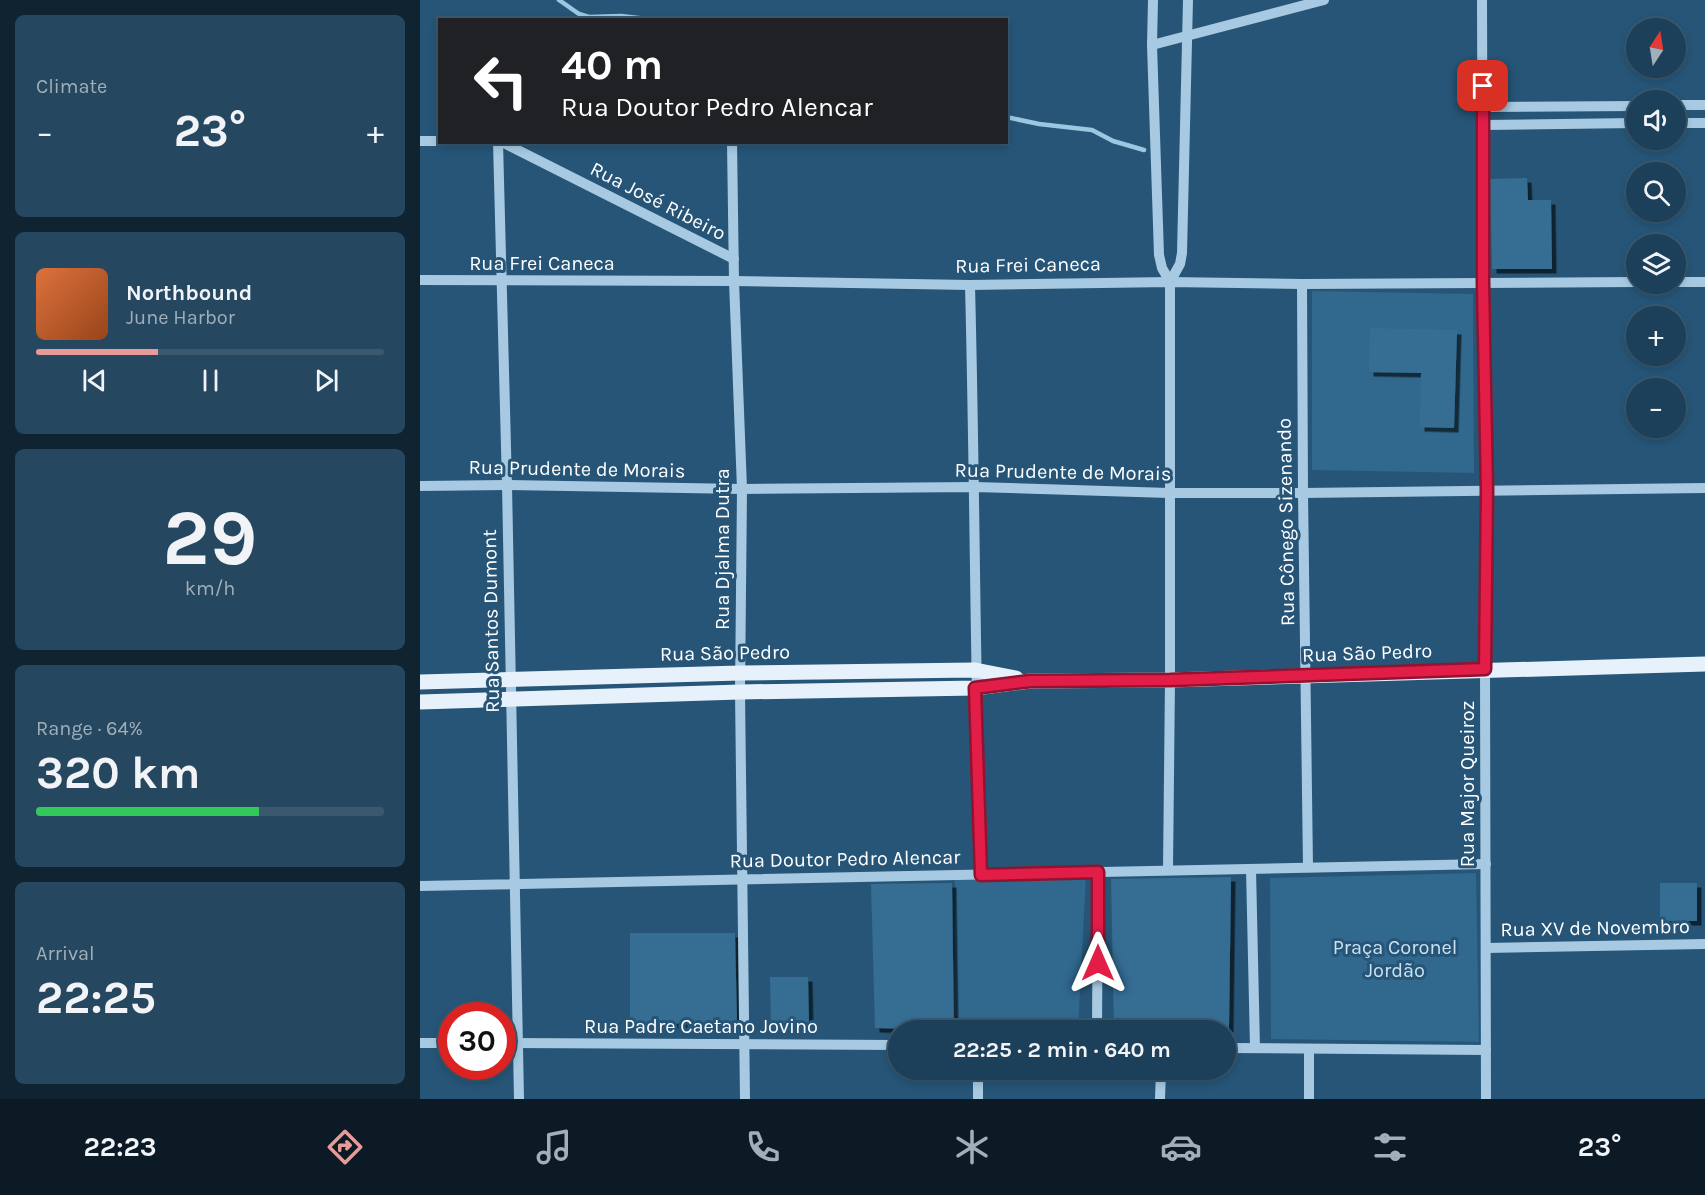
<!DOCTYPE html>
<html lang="en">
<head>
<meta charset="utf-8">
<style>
  body { margin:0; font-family:Karla,sans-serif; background:#25475f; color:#f1f3f6; height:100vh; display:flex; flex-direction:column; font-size:22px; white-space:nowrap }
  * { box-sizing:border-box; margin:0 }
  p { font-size:20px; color:#a0afba }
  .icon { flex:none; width:33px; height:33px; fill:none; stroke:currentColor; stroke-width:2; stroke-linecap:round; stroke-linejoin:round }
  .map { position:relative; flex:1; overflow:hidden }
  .panel { display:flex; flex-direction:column; gap:15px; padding:15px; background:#0f2331; width:420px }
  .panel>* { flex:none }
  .guide { position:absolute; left:18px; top:18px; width:570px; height:126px; border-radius:0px; box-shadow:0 3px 9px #0003,0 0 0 2px #3a596f; background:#202124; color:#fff; overflow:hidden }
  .needle { width:39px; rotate:12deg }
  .tools { position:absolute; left:1206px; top:18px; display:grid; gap:12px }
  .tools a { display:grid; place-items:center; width:60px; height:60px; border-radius:50%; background:#1c4059; box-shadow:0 3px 9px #0003,0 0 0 2px #3a596f; font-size:30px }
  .speed { position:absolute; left:18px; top:1002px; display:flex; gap:12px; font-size:30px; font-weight:700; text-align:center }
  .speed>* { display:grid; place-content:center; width:78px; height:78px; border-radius:50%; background:#1c4059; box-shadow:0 3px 9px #0003,0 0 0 2px #3a596f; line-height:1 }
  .speed .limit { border:9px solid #d22; background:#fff; color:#111 }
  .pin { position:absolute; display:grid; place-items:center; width:51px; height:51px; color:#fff; margin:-26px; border-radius:12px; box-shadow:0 3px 9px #0006 }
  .me { position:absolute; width:66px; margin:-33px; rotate:0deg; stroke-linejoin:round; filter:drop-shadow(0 0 4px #0008) }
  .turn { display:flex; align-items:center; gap:21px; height:126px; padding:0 24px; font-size:27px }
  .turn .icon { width:78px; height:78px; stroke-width:2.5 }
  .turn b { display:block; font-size:42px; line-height:51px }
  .big { font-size:45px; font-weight:700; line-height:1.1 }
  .panel .widget { flex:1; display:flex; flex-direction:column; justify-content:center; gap:9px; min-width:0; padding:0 21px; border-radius:9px; background:#25475f }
  .panel .dial { align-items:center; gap:0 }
  .dial b { font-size:78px; line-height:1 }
  .song { display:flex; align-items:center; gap:18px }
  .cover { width:72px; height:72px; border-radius:9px; background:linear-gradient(135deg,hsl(20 70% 55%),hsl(20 70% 35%)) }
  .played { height:6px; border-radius:3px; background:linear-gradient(90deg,#e69b98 35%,#3a596f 35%) }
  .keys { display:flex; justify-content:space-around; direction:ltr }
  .heat { display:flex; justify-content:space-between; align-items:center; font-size:33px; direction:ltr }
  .charge { height:9px; border-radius:4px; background:linear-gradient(90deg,#34c759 64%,#3a596f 0) }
  .trip { position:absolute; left:468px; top:1020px; width:348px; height:60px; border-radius:30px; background:#1c4059; box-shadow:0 3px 9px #0003,0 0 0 2px #3a596f; font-weight:700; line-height:60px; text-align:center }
  .tabs { display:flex; height:96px; justify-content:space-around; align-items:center; background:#0b1a24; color:#a0afba }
  .tabs .icon { width:42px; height:42px }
  .tabs .on { color:#e69b98 }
  .tabs b { font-size:27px; color:#f1f3f6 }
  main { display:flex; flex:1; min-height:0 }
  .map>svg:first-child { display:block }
</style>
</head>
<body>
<main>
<section class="panel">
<div class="widget"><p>Climate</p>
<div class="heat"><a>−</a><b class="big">23°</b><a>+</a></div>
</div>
<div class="widget">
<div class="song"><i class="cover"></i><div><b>Northbound</b><p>June Harbor</p></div></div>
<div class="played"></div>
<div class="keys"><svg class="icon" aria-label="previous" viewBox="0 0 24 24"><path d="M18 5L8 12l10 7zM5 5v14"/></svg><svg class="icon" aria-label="pause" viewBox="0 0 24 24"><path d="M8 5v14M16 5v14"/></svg><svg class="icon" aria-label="next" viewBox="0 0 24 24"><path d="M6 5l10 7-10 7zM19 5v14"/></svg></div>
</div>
<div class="widget dial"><b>29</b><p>km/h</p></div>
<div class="widget"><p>Range · 64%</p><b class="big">320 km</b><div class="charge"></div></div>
<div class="widget"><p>Arrival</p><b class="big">22:25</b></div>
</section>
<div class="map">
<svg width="1285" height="1099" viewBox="0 0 1285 1099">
  <defs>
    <filter id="shadow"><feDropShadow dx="4.5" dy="4.5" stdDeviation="0" flood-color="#0009"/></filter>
  </defs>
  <rect width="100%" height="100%" fill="#265577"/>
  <g fill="#30688e">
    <polygon points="892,291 1053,294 1054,473 892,470"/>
    <polygon points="1056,873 1059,1042 851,1039 850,878"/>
    <polygon points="666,876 658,1030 534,1030 535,879"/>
  </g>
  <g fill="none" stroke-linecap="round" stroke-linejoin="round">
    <g stroke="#9bc7e3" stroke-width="4.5">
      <polyline points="139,0 159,14 169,17 201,16 236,20"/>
      <polyline points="586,117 619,124 672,130 693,141 724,150"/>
    </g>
  </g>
  <g fill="#366d93" filter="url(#shadow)">
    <polygon points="1107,178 1108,200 1131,200 1132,269 1072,269 1070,179"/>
    <polygon points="950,328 1037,330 1034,428 1000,427 1001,373 949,372"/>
    <polygon points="811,877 809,1028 694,1026 691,879"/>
    <polygon points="532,883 534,1030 455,1028 451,884"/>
    <rect x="1240" y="883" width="37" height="38"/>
    <polygon points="210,933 315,933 317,1023 210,1024"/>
    <polygon points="350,977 388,977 389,1025 351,1025"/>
  </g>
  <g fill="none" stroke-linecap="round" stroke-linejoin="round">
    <g stroke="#a7cae2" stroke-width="10">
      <polyline points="733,0 732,45 739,255 742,268 750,282"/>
      <polyline points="1062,0 1063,283 1067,490 1065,669 1066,1099"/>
      <polyline points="732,45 904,0"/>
      <polyline points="1256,105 1285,105"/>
      <polyline points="1063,107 1216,106"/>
      <polyline points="1256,123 1285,123"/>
      <polyline points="1063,125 1216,123"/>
      <polyline points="0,141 20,141"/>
      <polyline points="78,142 87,485 99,1099"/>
      <polyline points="82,142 314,259"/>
      <polyline points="312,142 314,281 322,489 320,692 325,1099"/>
      <polyline points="0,280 314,281 550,285 750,282 882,284 1216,282"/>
      <polyline points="1256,282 1285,282"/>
      <polyline points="882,284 883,493 888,867"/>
      <path d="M550 285C555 481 555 678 561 875"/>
      <polyline points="0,486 87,485 322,489 555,487 749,493 883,493 1285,488"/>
      <polyline points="831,869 835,1048"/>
      <polyline points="748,870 750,680 750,282 760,264 762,253 768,0"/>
      <polyline points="0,886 1066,864"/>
      <polyline points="1066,948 1285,944"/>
      <polyline points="677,1030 678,872"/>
      <polyline points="0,1043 32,1043"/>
      <polyline points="82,1043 478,1045"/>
      <polyline points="806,1048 1066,1050"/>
      <polyline points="889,1049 889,1099"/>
      <polyline points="558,1099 558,1070"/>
      <polyline points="740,1099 741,1070"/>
    </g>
    <g stroke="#e6f1fc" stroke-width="15">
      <polyline points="0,682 320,673 555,670 596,678"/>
      <polyline points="0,702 320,692 556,688 610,681 750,680 1285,664"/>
    </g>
  </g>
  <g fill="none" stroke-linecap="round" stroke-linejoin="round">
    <g stroke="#92132f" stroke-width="15">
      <polyline id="route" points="678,963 678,872 561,875 555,688 610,681 750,680 1065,669 1067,490 1063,283 1063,86"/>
    </g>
    <use href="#route" stroke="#e11d48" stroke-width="10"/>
  </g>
  <g text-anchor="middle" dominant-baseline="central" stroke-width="6" stroke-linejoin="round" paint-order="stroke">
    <g font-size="20" fill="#fff" stroke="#265577">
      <text transform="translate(238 201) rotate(27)">Rua José Ribeiro</text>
      <text x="122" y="263">Rua Frei Caneca</text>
      <text transform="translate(608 265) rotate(-1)">Rua Frei Caneca</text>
      <text transform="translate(157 469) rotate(1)">Rua Prudente de Morais</text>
      <text transform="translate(643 472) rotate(1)">Rua Prudente de Morais</text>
      <text transform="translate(866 522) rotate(-91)">Rua Cônego Sizenando</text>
      <text transform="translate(302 549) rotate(-90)">Rua Djalma Dutra</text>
      <text transform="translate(71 621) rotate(-91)">Rua Santos Dumont</text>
      <text transform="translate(305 653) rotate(-1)">Rua São Pedro</text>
      <text transform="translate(947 653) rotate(-2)">Rua São Pedro</text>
      <text transform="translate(1047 784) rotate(-90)">Rua Major Queiroz</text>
      <text transform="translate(425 859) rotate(-1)">Rua Doutor Pedro Alencar</text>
      <text transform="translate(1175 928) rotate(-1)">Rua XV de Novembro</text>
      <text x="281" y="1026">Rua Padre Caetano Jovino</text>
    </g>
    <g font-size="20" fill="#c9e2f2" stroke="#265577">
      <text x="975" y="947">Praça Coronel<tspan x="975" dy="23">Jordão</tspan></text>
    </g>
  </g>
</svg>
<div class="tools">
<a><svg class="needle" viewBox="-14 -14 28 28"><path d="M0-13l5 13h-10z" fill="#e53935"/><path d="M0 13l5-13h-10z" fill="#a0afba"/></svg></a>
<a><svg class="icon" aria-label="sound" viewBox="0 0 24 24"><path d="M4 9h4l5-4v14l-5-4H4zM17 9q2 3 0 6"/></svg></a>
<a><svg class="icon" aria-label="search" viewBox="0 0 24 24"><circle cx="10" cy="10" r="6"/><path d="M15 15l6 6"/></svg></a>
<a><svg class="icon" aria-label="layers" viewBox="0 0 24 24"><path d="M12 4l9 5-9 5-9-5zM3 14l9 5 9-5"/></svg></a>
<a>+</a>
<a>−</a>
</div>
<div class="speed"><div class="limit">30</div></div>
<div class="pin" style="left:1063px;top:86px;background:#d93025"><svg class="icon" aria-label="arrive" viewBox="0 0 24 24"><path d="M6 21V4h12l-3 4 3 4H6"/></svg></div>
<svg class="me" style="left:678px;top:963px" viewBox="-20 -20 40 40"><path d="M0-17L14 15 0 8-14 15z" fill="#e11d48" stroke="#fff" stroke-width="4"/></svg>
<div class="trip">22:25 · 2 min · 640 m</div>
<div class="guide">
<div class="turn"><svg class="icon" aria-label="left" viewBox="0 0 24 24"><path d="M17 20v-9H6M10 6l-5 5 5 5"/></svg><div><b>40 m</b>Rua Doutor Pedro Alencar</div></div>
</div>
</div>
</main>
<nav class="tabs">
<b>22:23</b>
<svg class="icon on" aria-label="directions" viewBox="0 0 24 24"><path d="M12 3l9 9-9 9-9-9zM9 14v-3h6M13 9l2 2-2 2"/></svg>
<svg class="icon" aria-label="music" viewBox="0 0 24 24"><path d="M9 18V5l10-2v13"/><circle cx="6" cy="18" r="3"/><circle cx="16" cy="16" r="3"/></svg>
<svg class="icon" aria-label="phone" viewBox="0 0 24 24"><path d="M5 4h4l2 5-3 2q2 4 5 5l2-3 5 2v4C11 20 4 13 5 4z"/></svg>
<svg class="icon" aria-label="climate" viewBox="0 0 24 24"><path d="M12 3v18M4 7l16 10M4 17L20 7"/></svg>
<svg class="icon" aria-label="car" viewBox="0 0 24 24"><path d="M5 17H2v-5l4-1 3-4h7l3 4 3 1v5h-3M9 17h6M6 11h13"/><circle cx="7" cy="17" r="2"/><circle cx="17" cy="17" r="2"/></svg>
<svg class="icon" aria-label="filters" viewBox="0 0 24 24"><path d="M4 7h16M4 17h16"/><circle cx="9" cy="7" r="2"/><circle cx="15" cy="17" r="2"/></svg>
<b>23°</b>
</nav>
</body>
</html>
